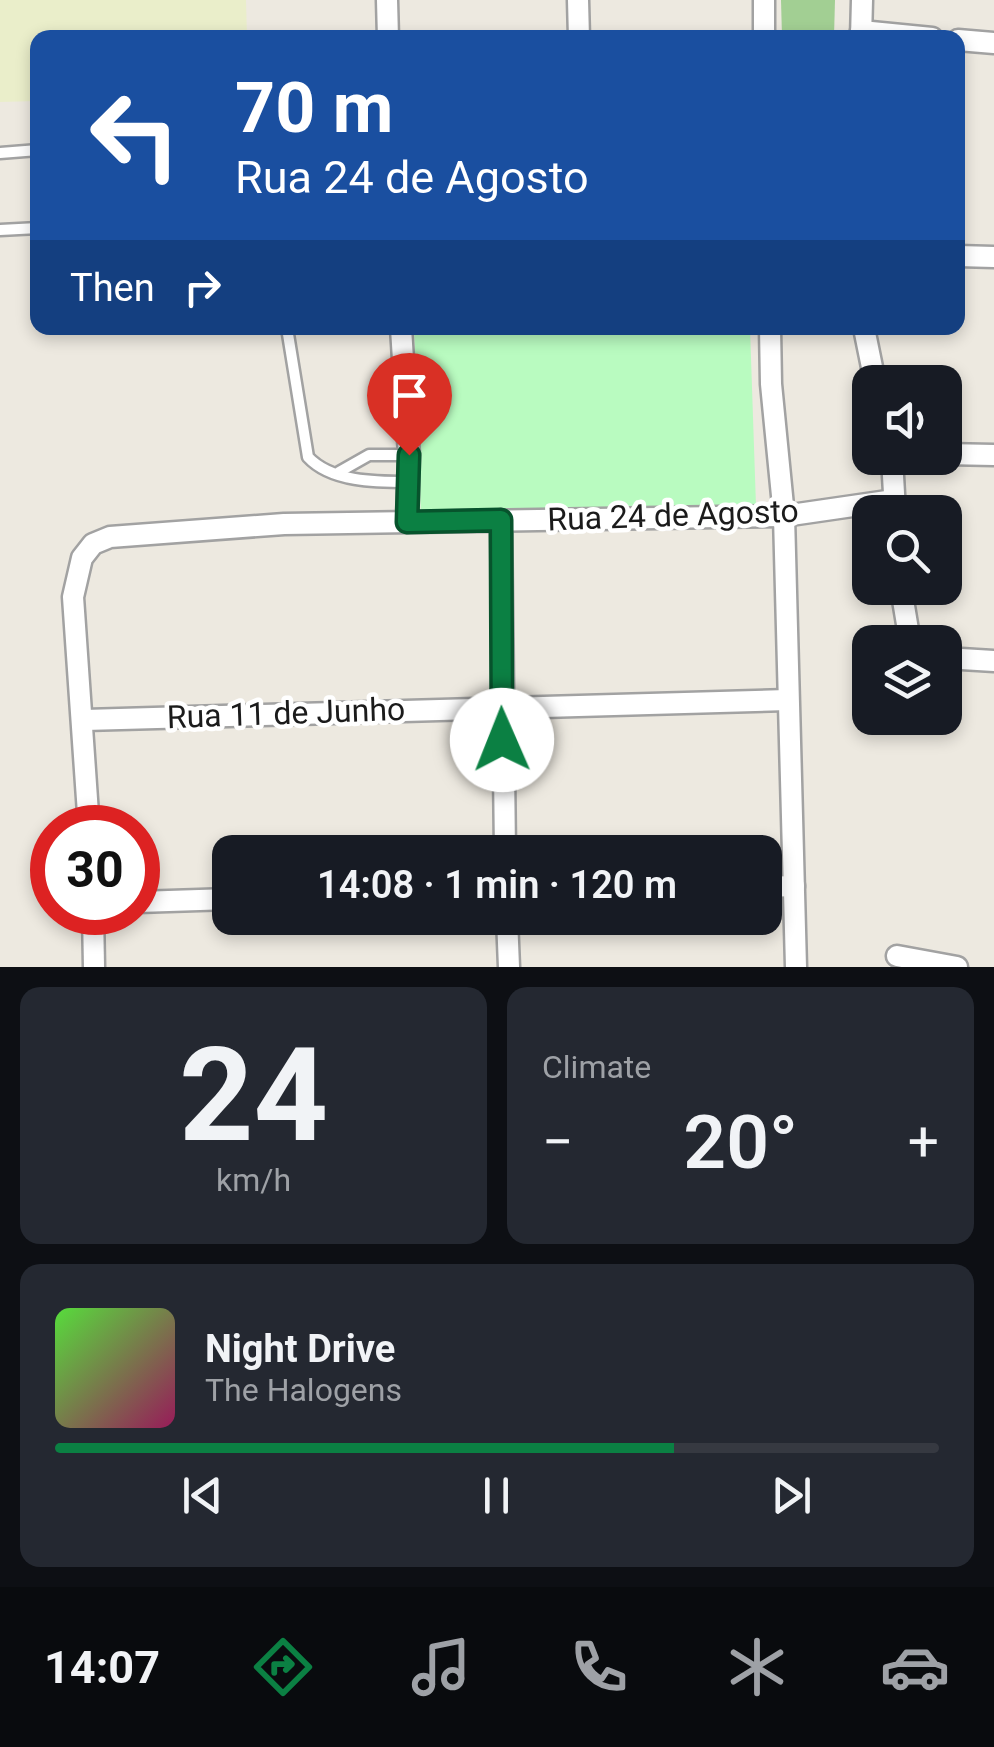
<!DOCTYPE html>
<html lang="en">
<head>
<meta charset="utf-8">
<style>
  body { margin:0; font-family:Roboto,sans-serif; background:#242831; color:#f1f3f6; height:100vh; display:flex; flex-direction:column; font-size:38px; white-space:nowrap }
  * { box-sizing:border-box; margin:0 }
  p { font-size:32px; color:#9ea1a6 }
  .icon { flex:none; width:55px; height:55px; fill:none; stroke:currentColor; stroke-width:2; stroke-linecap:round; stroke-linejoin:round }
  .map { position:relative; height:967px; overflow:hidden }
  .details { display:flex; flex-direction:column; gap:20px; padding:20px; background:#0d0f14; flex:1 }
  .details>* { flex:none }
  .banner { position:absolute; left:30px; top:30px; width:935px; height:305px; border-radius:20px; box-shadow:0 5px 15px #0003; background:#1a4fa0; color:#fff; overflow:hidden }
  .buttons { position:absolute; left:852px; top:365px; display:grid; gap:20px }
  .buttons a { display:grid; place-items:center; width:110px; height:110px; border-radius:20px; background:#171b24; box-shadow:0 5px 15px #0003; font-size:50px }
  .speed { position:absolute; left:30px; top:805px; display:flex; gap:20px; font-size:50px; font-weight:700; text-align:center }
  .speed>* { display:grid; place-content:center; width:130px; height:130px; border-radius:50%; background:#171b24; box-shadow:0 5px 15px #0003; line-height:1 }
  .speed .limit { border:15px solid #d22; background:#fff; color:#111 }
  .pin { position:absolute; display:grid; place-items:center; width:85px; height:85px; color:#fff; margin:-102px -42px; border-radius:50% 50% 50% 0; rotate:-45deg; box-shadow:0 0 10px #0007 }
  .pin .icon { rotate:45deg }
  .me { position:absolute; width:110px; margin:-55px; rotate:359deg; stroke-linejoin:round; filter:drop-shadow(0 0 8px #0008) }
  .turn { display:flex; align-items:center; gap:35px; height:210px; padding:0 40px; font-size:45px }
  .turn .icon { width:130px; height:130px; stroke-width:2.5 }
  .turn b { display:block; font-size:70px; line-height:85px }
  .then { display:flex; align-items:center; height:95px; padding:0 40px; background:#0003; gap:20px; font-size:38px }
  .big { font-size:75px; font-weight:600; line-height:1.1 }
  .details .card { flex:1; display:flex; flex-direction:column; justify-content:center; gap:15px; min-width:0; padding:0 35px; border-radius:20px; background:#242831 }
  .details .dial { align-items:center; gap:0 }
  .dial b { font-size:130px; line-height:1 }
  .song { display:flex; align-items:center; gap:30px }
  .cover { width:120px; height:120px; border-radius:15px; background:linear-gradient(135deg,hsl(110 70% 55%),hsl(330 70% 35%)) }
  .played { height:10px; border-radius:5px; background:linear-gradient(90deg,#0b8043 70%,#363941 70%) }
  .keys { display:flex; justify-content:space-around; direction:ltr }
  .heat { display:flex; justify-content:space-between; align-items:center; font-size:55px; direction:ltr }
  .details .tiles { flex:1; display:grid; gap:20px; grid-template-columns:1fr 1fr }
  .card:last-child { grid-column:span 2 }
  .trip { position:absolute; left:212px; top:835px; width:570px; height:100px; border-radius:20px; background:#171b24; box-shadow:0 5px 15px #0003; font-weight:600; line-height:100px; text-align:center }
  .tabs { display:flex; height:160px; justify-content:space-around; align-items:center; background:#090b0e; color:#9ea1a6 }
  .tabs .icon { width:70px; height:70px }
  .tabs .on { color:#0b8043 }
  .tabs b { font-size:45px; color:#f1f3f6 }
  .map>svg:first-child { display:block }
</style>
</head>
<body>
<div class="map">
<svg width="994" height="967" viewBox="0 0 994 967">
  <rect width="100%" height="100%" fill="#ede9e0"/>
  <polygon fill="#eaeeca" points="0,0 246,0 247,37 38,38 37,101 0,102"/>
  <polygon fill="#a2cf93" points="781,0 835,0 834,37 782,37"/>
  <polygon fill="#b9fbc0" points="414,328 750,328 756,506 421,516"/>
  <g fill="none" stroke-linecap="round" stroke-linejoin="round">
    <g stroke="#a2a2a2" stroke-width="15">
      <g id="service">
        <polyline points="0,153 38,150"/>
        <polyline points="0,230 38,228"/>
        <path d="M287 328 308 457C331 482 376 482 408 482"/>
        <polyline points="339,472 369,455 408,455"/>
      </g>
    </g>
    <g stroke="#a2a2a2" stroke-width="25">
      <g id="minor">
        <polyline points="387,0 388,38"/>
        <polyline points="578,0 579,38"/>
        <polyline points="764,0 764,38"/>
        <polyline points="861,31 932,38"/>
        <polyline points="861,38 862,0"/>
        <polyline points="958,40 994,43"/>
        <polyline points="958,256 994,257"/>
        <polyline points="401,328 409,455 407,522"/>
        <polyline points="770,328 771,384 784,516 796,967"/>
        <polyline points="864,328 875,382"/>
        <polyline points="945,454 994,455"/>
        <polyline points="892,458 895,511"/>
        <polyline points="501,520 505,852"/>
        <polyline points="901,588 910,642"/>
        <polyline points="945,658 994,661"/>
        <polyline points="85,720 787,700"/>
        <polyline points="89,828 73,597 82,558 93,544 110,537 284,524 784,516 894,500"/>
        <polyline points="765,887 794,886"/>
        <polyline points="138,902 230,899"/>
        <polyline points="93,912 94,967"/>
        <polyline points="507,918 509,967"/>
        <polyline points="897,956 957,967"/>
      </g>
    </g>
    <use href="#service" stroke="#fff" stroke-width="10"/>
    <use href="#minor" stroke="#fff" stroke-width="20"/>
  </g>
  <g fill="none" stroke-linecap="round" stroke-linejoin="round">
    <g stroke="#07532c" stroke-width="25">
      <polyline id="route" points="409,455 407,522 501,520 502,740"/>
    </g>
    <use href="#route" stroke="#0b8043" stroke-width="18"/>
  </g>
  <g text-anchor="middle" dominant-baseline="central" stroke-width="9" stroke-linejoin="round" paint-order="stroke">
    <g font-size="32" fill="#1b1b1b" stroke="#fff">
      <text transform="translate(673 515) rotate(-2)">Rua 24 de Agosto</text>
      <text transform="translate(286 713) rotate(-2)">Rua 11 de Junho</text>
    </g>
  </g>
</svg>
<div class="buttons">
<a><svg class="icon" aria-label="sound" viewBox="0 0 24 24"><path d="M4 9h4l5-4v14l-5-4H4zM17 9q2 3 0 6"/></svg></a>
<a><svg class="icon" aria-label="search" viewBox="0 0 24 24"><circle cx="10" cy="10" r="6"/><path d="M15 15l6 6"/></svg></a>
<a><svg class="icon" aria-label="layers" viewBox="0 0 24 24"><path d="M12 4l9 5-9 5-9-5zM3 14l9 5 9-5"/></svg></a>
</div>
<div class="speed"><div class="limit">30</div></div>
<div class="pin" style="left:409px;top:455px;background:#d93025"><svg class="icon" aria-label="arrive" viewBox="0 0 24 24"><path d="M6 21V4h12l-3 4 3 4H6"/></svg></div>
<svg class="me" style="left:502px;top:740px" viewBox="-20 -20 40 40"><circle r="19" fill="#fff"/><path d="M0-13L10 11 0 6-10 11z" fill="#0b8043"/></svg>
<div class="trip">14:08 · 1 min · 120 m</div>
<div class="banner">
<div class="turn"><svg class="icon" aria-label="left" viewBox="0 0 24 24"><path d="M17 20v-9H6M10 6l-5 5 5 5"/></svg><div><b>70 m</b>Rua 24 de Agosto</div></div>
<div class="then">Then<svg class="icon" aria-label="right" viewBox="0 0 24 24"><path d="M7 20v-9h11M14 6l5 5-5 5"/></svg></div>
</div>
</div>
<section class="details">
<div class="tiles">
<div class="card dial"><b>24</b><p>km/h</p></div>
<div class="card"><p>Climate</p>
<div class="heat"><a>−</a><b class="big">20°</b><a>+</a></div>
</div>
<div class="card">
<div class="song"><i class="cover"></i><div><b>Night Drive</b><p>The Halogens</p></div></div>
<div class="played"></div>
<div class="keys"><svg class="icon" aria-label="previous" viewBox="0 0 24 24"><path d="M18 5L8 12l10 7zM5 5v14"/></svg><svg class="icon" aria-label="pause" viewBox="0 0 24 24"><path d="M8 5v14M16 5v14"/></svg><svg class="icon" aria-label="next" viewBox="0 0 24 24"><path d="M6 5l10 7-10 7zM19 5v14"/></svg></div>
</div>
</div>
</section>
<nav class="tabs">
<b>14:07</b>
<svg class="icon on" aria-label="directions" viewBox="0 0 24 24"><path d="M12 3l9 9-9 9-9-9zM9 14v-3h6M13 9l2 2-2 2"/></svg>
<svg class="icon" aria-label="music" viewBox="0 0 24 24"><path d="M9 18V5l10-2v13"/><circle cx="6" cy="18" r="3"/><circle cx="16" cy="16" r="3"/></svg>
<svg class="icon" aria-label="phone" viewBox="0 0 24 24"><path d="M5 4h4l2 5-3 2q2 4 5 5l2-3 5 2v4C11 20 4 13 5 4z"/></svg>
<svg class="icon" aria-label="climate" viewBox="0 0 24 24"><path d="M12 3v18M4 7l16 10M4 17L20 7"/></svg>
<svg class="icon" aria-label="car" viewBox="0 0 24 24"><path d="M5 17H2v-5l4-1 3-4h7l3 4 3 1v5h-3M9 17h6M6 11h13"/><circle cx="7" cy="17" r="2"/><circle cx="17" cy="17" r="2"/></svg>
</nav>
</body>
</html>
